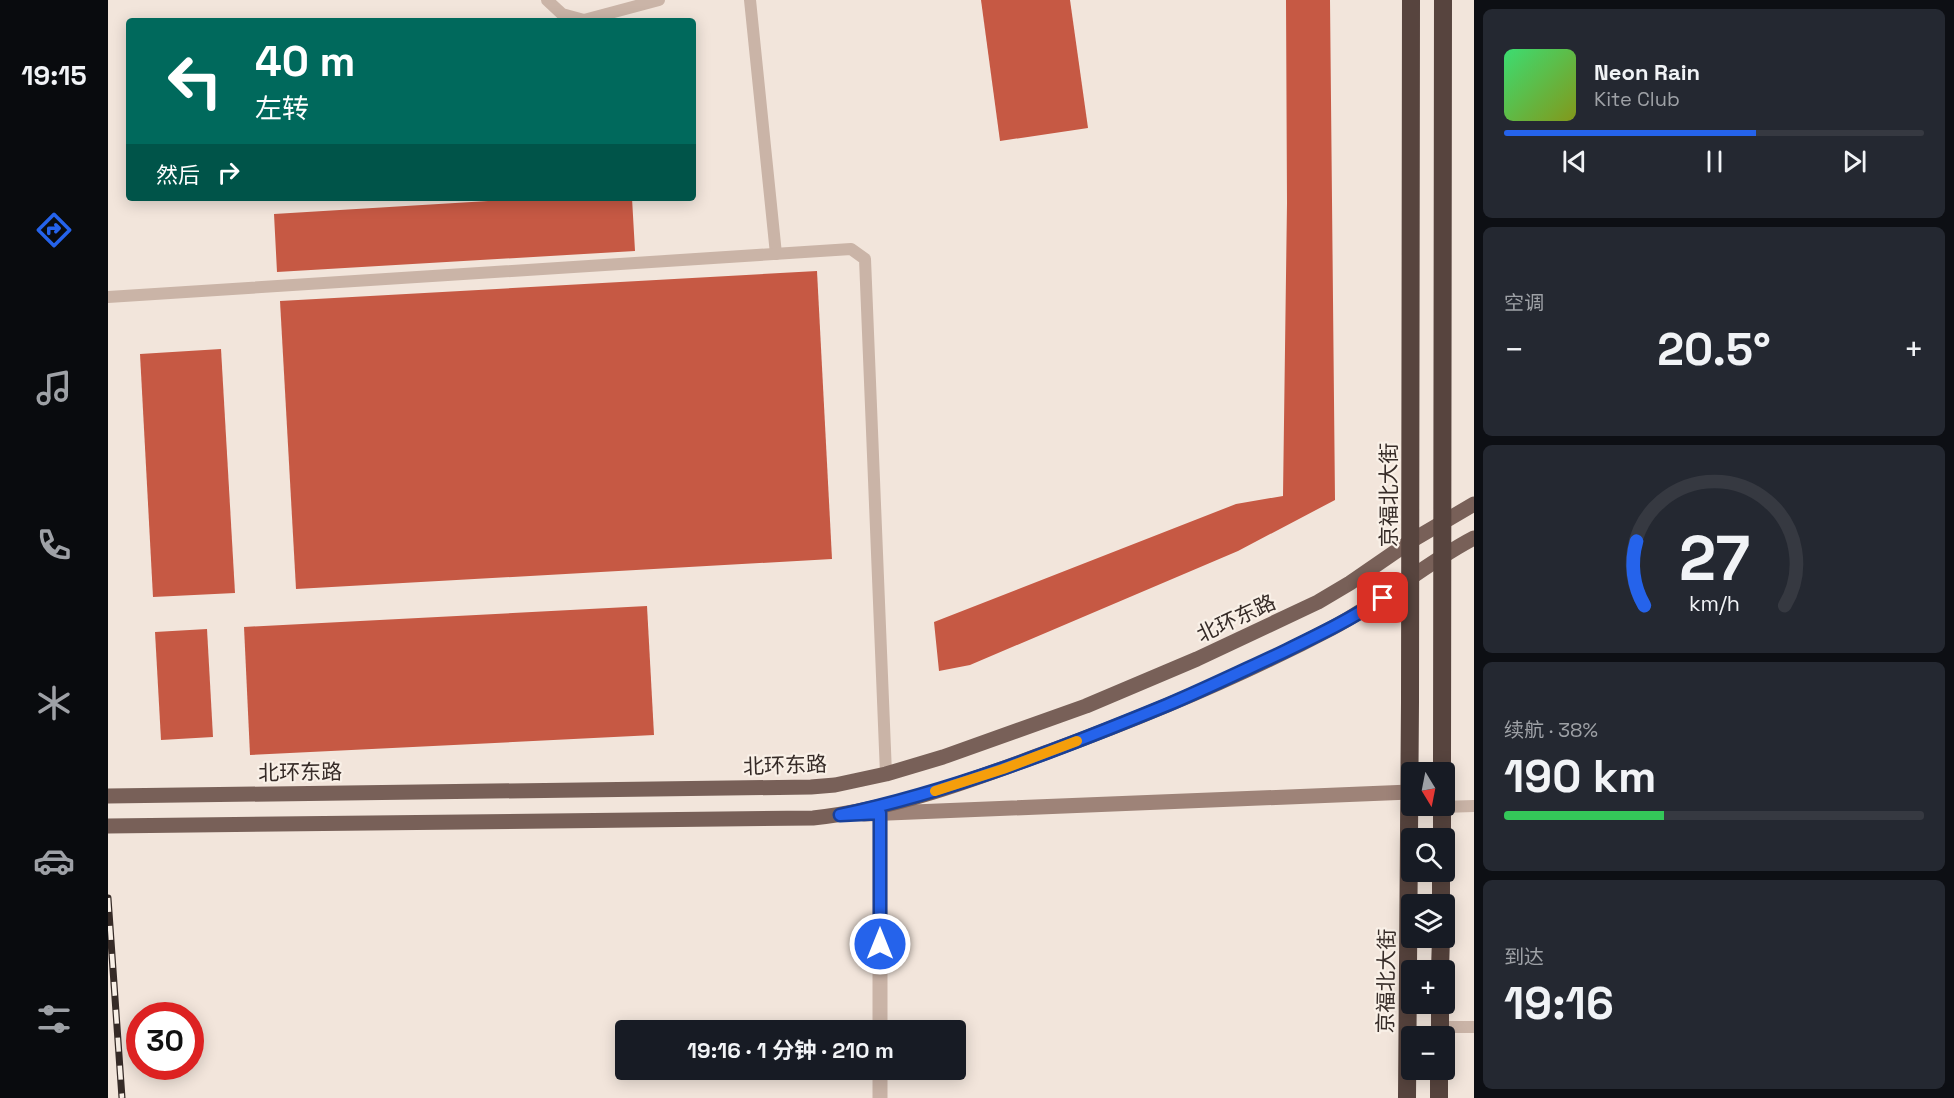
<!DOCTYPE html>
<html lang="zh">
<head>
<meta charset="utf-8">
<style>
  body { margin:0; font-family:"Space Grotesk","Noto Sans SC",sans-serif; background:#242831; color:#f1f3f6; height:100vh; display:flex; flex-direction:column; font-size:22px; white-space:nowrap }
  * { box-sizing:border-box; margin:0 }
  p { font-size:20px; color:#9ea1a6 }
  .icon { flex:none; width:33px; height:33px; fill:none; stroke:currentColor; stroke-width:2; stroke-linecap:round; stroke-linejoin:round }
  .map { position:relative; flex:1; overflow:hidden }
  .drawer { display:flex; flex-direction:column; gap:9px; padding:9px; background:#0d0f14; width:480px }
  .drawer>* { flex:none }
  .guide { position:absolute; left:18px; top:18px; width:570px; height:183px; border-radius:6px; box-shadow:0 3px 15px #0003; background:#00695c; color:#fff; overflow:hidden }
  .needle { width:39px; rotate:170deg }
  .fabs { position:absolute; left:1293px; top:762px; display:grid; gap:12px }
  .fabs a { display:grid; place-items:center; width:54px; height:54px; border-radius:6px; background:#171b24; box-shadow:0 3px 15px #0003; font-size:30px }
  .speed { position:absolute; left:18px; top:1002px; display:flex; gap:12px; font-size:30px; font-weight:700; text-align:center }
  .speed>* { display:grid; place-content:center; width:78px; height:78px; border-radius:50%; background:#171b24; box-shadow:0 3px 15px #0003; line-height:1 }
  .speed .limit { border:9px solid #d22; background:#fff; color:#111 }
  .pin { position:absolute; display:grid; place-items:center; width:51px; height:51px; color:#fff; margin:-26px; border-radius:12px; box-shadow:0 3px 9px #0006 }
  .me { position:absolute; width:66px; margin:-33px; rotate:0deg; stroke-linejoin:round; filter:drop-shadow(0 0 4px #0008) }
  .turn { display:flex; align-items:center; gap:21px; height:126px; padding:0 30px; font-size:27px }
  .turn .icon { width:78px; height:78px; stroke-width:2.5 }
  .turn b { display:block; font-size:42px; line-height:51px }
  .then { display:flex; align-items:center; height:57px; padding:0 30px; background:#0003; gap:12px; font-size:22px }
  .big { font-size:45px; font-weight:700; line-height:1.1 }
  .drawer .tile { flex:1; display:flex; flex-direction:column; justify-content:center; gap:9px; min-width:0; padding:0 21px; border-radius:9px; background:#242831 }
  .drawer .dial { align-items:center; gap:0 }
  .dial svg { height:156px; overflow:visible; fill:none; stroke:#363941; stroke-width:7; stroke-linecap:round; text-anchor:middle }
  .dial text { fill:#f1f3f6; stroke:none }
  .song { display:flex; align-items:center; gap:18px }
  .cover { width:72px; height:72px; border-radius:9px; background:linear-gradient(135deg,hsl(140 70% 55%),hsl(70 70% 35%)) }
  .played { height:6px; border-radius:3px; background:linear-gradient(90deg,#2563eb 60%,#363941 60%) }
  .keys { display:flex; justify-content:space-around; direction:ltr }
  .heat { display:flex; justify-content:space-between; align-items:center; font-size:33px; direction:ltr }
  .charge { height:9px; border-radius:4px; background:linear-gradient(90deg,#34c759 38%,#363941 0) }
  .trip { position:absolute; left:507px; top:1020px; width:351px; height:60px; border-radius:6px; background:#171b24; box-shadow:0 3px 15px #0003; font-weight:700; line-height:60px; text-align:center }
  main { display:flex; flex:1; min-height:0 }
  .tabs { display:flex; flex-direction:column; width:108px; justify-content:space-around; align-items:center; background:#090b0e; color:#9ea1a6 }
  .tabs .icon { width:42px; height:42px }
  .tabs .active { color:#2563eb }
  .tabs b { font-size:27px; color:#f1f3f6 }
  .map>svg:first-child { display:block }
</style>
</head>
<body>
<main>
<nav class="tabs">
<b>19:15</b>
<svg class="icon active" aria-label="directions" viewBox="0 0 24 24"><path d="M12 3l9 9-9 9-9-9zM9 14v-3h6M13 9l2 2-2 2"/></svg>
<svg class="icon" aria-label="music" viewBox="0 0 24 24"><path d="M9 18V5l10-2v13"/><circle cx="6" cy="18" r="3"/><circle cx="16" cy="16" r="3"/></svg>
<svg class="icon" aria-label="phone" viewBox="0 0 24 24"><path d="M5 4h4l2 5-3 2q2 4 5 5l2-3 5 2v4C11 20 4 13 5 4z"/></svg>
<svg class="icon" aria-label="climate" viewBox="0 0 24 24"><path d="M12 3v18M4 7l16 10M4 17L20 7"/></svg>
<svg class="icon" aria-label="car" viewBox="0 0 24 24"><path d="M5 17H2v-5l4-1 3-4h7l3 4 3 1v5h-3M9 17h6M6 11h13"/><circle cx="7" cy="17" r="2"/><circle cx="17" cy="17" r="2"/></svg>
<svg class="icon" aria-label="filters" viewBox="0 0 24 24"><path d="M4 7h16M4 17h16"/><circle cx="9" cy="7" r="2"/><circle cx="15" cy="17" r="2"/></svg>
</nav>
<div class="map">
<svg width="1366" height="1098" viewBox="0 0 1366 1098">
  <rect width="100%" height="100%" fill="#f2e5db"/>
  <g fill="#c65944">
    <polygon points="873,0 962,0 980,128 892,141"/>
    <polygon points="1178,0 1222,0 1227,500 1130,551 862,665 831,671 826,622 1128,504 1175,496 1179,203"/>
    <polygon points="380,198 524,198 527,251 169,272 166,214 380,201"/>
    <polygon points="709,271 724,559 188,589 172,301"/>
    <polygon points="113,349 127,593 45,597 32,354"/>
    <polygon points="539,606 546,735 142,755 136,627"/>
    <polygon points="99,629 105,737 53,740 47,632"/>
  </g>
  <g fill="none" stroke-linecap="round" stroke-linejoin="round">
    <g stroke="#cab4a7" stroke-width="12">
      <polyline points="439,0 454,14 476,20 551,0"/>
      <polyline points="642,0 668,254"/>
      <polyline points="0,297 743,249 757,259 778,774"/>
      <polyline points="1334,807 1366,806"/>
      <polyline points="1332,1027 1366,1027"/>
    </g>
    <g stroke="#cab4a7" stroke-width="15">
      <polyline points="772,1030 772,813"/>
      <polyline points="772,1098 772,1070"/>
    </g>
    <polyline stroke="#9e8378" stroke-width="15" points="756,814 1302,792"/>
    <g stroke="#786058" stroke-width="15">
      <polyline points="0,796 703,787 727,785 778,774 835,757 978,706 1089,659 1210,602 1242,583 1303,541 1366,504"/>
      <path d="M0 826 705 818C788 809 867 779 945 750 1040 715 1135 675 1224 628 1274 602 1316 564 1366 538"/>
    </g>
    <g stroke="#57443e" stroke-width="18">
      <polyline points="1334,772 1335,0"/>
      <polyline points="1334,838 1334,806"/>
      <polyline points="1333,904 1333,872"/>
      <polyline points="1332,970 1333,938"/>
      <polyline points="1332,1036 1332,1004"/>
      <polyline points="1299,1098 1302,702 1303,0"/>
      <polyline points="1331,1098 1331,1070"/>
    </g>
    <g stroke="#362b27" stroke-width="7">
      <polyline id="rail" points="0,898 14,1098"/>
    </g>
    <use href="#rail" stroke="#f9f0e7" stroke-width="4.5" stroke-dasharray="14" stroke-linecap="butt"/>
  </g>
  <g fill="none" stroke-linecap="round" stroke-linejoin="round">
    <g stroke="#184099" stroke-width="15">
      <path id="route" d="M772 944V813L732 815C845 791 952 749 1059 705 1097 689 1134 671 1171 654 1206 637 1242 620 1275 598"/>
    </g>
    <use href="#route" stroke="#2563eb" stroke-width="10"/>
    <polyline stroke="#f59e0b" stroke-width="10" points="827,791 895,769 969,741"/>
  </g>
  <g text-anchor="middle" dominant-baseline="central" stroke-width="4.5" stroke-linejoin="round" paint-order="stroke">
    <g font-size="21" fill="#362b27" stroke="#f9f0e7">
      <text transform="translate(1280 495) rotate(-90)">京福北大街</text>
      <text transform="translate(1128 618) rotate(-25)">北环东路</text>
      <text transform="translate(677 765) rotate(-2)">北环东路</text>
      <text transform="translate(192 772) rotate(-1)">北环东路</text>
      <text transform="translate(1278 981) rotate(-89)">京福北大街</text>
    </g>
  </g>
</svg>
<div class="fabs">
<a><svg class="needle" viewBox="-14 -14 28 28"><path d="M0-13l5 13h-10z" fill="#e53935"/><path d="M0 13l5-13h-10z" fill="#9ea1a6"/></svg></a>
<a><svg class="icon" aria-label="search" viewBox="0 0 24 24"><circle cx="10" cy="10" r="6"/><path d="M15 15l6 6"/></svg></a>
<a><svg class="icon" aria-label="layers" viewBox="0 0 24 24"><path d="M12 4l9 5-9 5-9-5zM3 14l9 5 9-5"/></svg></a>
<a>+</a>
<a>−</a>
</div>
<div class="speed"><div class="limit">30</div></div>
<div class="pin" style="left:1275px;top:598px;background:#d93025"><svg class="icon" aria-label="arrive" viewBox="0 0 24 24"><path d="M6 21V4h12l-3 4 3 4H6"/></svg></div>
<svg class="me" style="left:772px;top:944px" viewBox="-20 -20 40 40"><circle r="17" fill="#2563eb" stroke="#fff" stroke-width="3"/><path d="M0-11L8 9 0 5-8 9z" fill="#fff"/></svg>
<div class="trip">19:16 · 1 分钟 · 210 m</div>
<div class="guide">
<div class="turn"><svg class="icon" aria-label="left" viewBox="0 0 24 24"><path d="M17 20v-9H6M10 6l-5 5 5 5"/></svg><div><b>40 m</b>左转</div></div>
<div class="then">然后<svg class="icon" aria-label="right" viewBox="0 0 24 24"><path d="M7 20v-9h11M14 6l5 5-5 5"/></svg></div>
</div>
</div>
<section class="drawer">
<div class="tile">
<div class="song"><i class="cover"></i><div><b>Neon Rain</b><p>Kite Club</p></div></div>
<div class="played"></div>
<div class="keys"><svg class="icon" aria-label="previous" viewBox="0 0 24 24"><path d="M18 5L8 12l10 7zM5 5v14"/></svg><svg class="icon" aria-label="pause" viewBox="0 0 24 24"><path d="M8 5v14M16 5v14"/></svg><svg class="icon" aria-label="next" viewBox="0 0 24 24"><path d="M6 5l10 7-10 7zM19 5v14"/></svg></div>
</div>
<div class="tile"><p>空调</p>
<div class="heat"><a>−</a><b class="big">20.5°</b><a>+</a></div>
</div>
<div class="tile dial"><svg viewBox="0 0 100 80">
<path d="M14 69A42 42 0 1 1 86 69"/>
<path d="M14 69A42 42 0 0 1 10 36" stroke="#2563eb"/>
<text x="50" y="56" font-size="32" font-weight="700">27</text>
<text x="50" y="72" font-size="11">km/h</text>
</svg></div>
<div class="tile"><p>续航 · 38%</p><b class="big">190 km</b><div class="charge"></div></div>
<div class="tile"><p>到达</p><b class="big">19:16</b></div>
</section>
</main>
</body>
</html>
